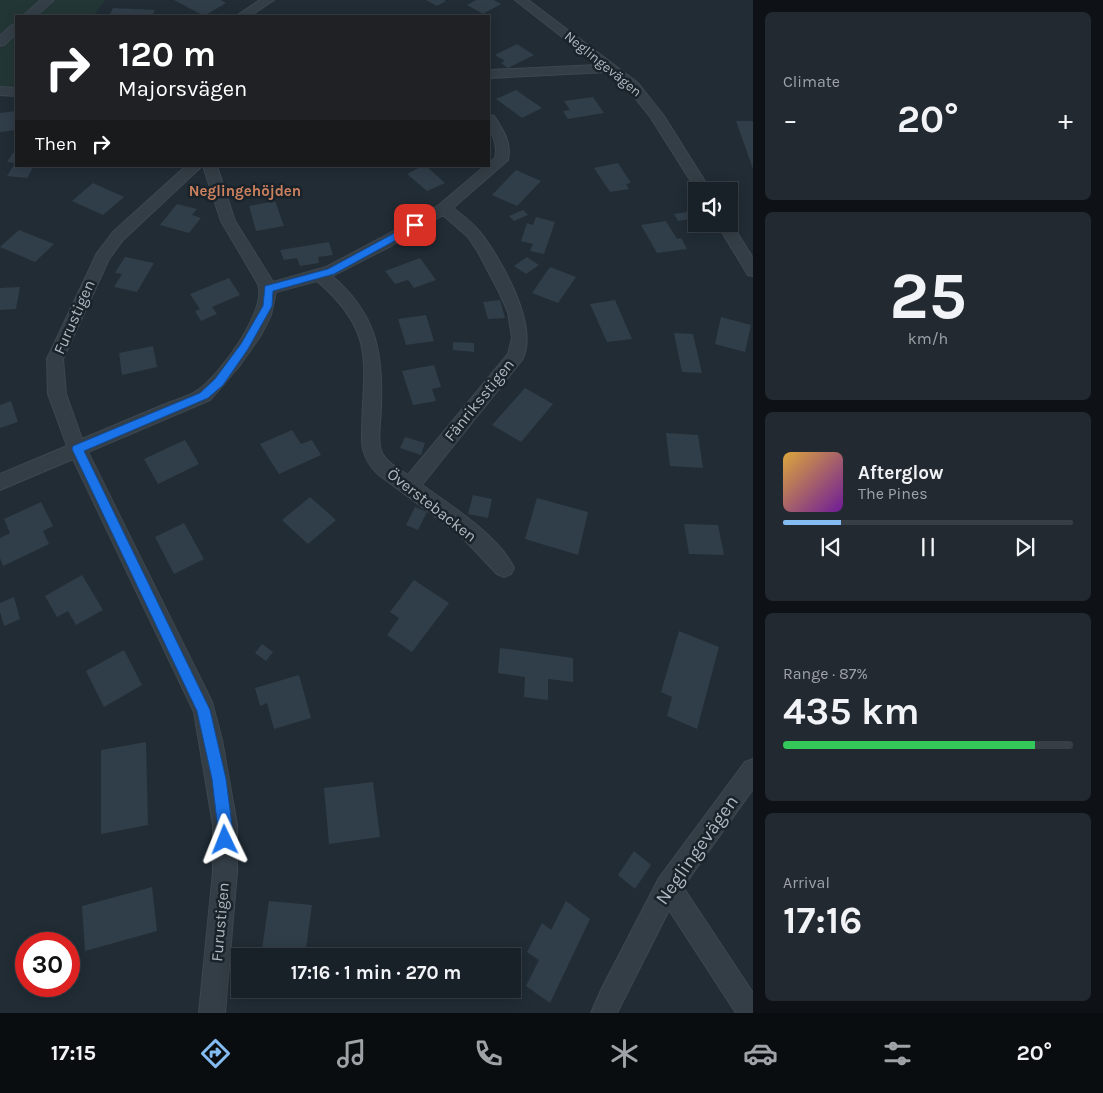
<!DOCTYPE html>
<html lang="en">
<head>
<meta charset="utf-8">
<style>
  body { margin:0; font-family:Karla,sans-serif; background:#222930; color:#f1f3f6; height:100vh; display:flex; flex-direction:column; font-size:19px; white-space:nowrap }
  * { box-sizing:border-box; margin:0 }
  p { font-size:16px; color:#9fa3a8 }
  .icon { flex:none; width:28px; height:28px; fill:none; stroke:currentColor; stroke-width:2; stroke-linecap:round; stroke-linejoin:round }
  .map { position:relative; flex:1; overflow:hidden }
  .drawer { display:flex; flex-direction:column; gap:12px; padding:12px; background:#0e1216; width:350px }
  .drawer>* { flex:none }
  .top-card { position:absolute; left:15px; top:15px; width:475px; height:152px; border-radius:0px; box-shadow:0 2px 12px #0003,0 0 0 1px #373e45; background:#202124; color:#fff; overflow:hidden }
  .tools { position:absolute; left:688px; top:182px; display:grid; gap:10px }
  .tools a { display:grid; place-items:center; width:50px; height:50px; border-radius:0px; background:#192128; box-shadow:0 2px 12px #0003,0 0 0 1px #373e45; font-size:25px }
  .speed { position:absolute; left:15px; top:932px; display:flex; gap:10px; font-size:25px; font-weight:700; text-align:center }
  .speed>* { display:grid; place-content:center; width:65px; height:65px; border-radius:50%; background:#192128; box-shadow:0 2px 12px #0003,0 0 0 1px #373e45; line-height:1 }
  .speed .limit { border:8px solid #d22; background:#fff; color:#111 }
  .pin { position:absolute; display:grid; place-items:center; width:42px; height:42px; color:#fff; margin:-21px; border-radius:10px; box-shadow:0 2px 8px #0006 }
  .me { position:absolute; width:55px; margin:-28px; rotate:358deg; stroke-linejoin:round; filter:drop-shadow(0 0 4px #0008) }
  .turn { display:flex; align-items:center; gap:18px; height:105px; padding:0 20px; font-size:22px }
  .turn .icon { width:65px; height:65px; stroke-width:2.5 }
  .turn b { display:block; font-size:35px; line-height:42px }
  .then { display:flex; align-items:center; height:48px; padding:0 20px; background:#0003; gap:10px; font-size:19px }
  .big { font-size:38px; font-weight:700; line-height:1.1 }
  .drawer .tile { flex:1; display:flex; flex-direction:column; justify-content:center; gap:8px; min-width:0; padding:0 18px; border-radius:8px; background:#222930 }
  .drawer .dial { align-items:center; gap:0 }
  .dial b { font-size:65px; line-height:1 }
  .song { display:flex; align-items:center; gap:15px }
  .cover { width:60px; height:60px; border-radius:8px; background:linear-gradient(135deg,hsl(40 70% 55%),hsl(280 70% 35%)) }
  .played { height:5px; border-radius:2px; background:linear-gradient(90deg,#84bcf2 20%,#373e45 20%) }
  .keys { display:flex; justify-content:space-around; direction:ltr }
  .heat { display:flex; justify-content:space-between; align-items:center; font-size:28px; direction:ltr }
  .charge { height:8px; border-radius:4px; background:linear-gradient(90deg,#34c759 87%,#373e45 0) }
  .trip { position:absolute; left:231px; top:948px; width:290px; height:50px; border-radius:0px; background:#192128; box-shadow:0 2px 12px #0003,0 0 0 1px #373e45; font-weight:700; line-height:50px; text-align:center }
  .tab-bar { display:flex; height:80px; justify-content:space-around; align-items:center; background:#0a0d10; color:#9fa3a8 }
  .tab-bar .icon { width:35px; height:35px }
  .tab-bar .on { color:#84bcf2 }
  .tab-bar b { font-size:22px; color:#f1f3f6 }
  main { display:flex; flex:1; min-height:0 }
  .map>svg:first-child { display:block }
</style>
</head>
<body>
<main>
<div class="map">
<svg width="753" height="1013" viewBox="0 0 753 1013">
  <rect width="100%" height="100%" fill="#212c35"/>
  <g fill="#233636">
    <polygon points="0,0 43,0 24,16 16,16 16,23 0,37"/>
    <polygon points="56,0 105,0 94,16 38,16"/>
    <polygon points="16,35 16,88 0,87 0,49"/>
  </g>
  <g fill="#303e49">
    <polygon points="174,0 221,0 226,3 204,16"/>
    <polygon points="426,0 444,0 446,1 437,6"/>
    <polygon points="476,0 494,0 501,4 483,14 467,5"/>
    <polygon points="113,8 155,10 152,16 109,16"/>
    <polygon points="517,44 534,55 508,68 501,63 505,61 495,55"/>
    <polygon points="516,90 542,108 522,118 496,99"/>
    <polygon points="593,97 604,113 568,119 563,111 570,110 564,101"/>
    <polygon points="16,111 16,130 0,132 0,113"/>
    <polygon points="736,121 753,121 753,169"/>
    <polygon points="13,153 16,153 16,166 34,166 27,178 7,176 15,163 7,162"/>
    <polygon points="618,163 631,183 626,184 629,189 610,192 594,168"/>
    <polygon points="422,166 426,166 445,183 427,191 407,174"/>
    <polygon points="516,170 541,181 517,206 492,195"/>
    <polygon points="93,183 124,197 103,215 72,201"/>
    <polygon points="275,201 284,226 256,231 249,206"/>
    <polygon points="177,204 197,209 192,215 201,218 189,233 160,225"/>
    <polygon points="523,210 528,215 514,221 509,216"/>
    <polygon points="694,211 696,218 678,221 674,214"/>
    <polygon points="536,217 555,222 544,254 530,251 533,244 521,241 527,223 533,225"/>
    <polygon points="666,221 677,239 681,238 687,249 657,253 641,225"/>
    <polygon points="19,230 54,244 35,262 0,247"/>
    <polygon points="329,242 333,255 318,257 319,263 300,266 297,258 284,260 280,250"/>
    <polygon points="125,257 154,263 137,292 114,287 122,274 115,273"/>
    <polygon points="527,257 539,265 526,274 514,266"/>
    <polygon points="420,258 436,280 414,288 408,280 395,284 385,271"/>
    <polygon points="550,267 576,277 558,303 532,293"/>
    <polygon points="229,278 240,295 212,307 217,314 201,321 195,311 200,309 190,294"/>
    <polygon points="20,287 16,309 0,310 0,288"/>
    <polygon points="500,300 505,318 488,319 483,302"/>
    <polygon points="615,300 632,339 607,342 590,304"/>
    <polygon points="426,315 434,341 406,345 398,319"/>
    <polygon points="721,317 751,325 745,352 715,344"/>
    <polygon points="674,333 693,334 702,373 682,372"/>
    <polygon points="453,342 474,343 474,352 453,350"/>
    <polygon points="153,346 157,367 122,375 119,353"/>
    <polygon points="434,365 441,387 432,389 436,401 413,405 402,371"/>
    <polygon points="525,388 553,404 521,442 492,425"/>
    <polygon points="11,401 18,422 0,428 0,405"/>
    <polygon points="292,430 301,444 312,440 321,455 279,474 260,444"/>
    <polygon points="666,433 698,435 703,468 670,466"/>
    <polygon points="405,437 425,443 421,455 400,448"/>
    <polygon points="185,440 199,464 158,484 144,459"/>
    <polygon points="473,495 492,499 488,518 468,514"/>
    <polygon points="310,497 336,520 308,544 282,520"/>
    <polygon points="537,498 588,512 578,555 525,539"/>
    <polygon points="41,502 53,526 43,531 49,544 3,566 0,558 0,538 10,533 4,519"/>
    <polygon points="415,507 427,512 418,530 406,525"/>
    <polygon points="184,523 204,559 174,574 155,537"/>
    <polygon points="684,524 718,525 724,555 689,554"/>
    <polygon points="82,575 103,610 76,625 68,611 57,617 45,596"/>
    <polygon points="414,580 449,603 412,652 387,635 399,618 390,612"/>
    <polygon points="14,597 20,619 4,626 0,612 0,603"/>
    <polygon points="679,631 719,647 697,729 667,716 672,697 661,692"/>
    <polygon points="262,644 273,652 266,661 255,653"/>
    <polygon points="500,648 573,658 573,682 548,679 548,700 524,697 525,677 498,673"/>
    <polygon points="124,650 142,685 104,707 86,671"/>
    <polygon points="299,675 311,718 274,729 267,703 260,706 255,688"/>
    <polygon points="146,742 148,825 101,834 101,750"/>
    <polygon points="373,782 380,837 329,844 324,788"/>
    <polygon points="634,851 651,865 635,889 618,875"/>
    <polygon points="152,887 157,931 85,951 82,906"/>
    <polygon points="269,901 312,905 305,956 261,956"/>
    <polygon points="566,901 590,919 550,1003 526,986 539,960 527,952 542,923 551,930"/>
  </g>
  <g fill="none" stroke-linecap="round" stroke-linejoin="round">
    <g stroke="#3d4750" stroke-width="2">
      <g id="minor">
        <polygon points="41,0 54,0 36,16 23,16"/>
        <polygon points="260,0 274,0 250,16 236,16"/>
        <polygon points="515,0 528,0 638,83 664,116 711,191 697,191 651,118 628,89 607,72 489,78 489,70 598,65"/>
        <polygon points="16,24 16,34 4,45 0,46 0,36 12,25"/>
        <polygon points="0,87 16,88 16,96 0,95"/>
        <path d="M489 115 494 116C503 130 512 143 508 160L453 208C462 215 472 222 479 231 501 258 540 327 522 360L422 485C450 505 499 536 514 568L511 574 504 577 497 574 460 535 379 475C369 466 363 456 362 442 361 368 381 336 317 281L276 292 271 315 261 335 240 365 210 400 88 452 212 702 222 740 237 825V872L225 1013H199L213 872V825L194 712 73 459 0 490V474L67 446 48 394 47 359 97 253 113 232 186 166H202L123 240 109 259 63 359 66 394 82 439C109 428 136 416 163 405 174 400 188 397 198 390 220 375 267 311 258 284L221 221 203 166H217L235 221 273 282 326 267 381 238 439 205 485 166H489V163L495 158C499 142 488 132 489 115ZM443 215 468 237 478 252 498 290 508 312 512 338 508 354 408 475C397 468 383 461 380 447 378 433 381 419 381 405 383 349 375 313 332 276L391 246Z"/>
        <polygon points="729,220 753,258 753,276 748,275 717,224 729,224"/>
        <polygon points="753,759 753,789 683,887 753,993 753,1013 736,1013 669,910 617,1013 591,1013 602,988 659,878 745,762"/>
      </g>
    </g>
    <use href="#minor" fill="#343e46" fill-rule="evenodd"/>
  </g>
  <polygon fill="#1a73e8" stroke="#114b97" points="415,222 420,225 418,228 334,274 273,291 272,306 248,349 223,385 208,398 84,451 210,710 226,779 232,825 232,840 230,846 225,848 220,846 212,779 197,711 72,449 73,446 200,393 215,379 241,344 263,306 265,286 328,269"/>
  <g text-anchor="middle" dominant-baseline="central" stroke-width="5" stroke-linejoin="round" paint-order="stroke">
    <g font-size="14" fill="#aeb9c3" stroke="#1a232a">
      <text transform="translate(603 64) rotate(39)">Neglingevägen</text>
    </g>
    <g font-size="15" font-weight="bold" fill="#cd825f" stroke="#1a232a">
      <text x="245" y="191">Neglingehöjden</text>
    </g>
    <g font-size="16" fill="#aeb9c3" stroke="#1a232a">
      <text transform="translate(74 317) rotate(-66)">Furustigen</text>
      <text transform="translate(479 400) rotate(-51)">Fänriksstigen</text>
      <text transform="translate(432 505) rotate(38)">Överstebacken</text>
      <text transform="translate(220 922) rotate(-85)">Furustigen</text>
    </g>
    <g font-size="19" fill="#aeb9c3" stroke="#1a232a">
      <text transform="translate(697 850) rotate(-55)">Neglingevägen</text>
    </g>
  </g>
</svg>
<div class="tools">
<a><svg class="icon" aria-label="sound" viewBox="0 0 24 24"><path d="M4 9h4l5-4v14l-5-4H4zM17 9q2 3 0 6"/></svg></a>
</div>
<div class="speed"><div class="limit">30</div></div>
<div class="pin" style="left:415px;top:225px;background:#d93025"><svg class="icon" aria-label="arrive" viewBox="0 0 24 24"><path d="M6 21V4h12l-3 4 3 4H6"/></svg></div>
<svg class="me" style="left:225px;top:840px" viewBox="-20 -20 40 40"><path d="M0-17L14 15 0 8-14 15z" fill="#1a73e8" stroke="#fff" stroke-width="4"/></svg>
<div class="trip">17:16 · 1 min · 270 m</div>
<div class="top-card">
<div class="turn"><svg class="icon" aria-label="right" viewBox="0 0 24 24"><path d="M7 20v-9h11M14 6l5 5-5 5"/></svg><div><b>120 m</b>Majorsvägen</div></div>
<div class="then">Then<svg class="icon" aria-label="right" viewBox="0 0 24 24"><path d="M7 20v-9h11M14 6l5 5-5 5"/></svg></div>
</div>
</div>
<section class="drawer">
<div class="tile"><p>Climate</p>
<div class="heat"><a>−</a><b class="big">20°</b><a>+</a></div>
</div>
<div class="tile dial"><b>25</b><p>km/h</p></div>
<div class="tile">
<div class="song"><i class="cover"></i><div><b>Afterglow</b><p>The Pines</p></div></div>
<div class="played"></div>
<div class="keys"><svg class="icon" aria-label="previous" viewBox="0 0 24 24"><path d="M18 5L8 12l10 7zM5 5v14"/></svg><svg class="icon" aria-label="pause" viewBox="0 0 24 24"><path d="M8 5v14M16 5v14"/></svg><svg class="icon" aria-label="next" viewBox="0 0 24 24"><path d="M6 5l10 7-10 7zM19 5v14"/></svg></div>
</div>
<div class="tile"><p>Range · 87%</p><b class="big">435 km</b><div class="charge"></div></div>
<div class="tile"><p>Arrival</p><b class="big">17:16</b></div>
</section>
</main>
<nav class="tab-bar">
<b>17:15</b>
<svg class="icon on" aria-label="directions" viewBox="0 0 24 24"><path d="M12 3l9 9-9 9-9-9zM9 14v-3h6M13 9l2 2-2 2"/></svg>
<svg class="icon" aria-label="music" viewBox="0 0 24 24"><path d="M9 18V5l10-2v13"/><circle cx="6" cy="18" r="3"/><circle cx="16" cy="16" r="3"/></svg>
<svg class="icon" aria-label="phone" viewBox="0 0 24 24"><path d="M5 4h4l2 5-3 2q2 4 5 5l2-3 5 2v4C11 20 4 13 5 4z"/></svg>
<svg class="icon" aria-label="climate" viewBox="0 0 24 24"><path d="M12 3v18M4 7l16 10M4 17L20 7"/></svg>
<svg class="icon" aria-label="car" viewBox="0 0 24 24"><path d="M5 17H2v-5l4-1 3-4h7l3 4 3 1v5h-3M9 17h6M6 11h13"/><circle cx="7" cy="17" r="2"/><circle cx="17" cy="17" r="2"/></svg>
<svg class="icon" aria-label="filters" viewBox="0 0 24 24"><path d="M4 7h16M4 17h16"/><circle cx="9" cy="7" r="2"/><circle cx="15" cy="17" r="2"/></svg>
<b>20°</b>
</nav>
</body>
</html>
